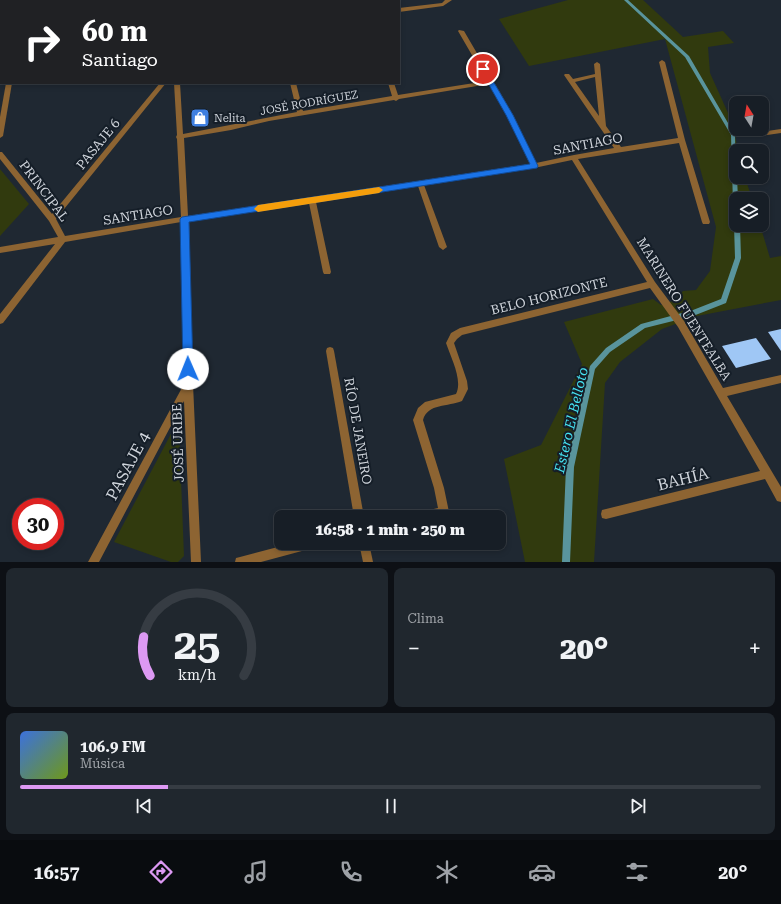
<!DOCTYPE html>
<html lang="es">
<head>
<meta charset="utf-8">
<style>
  body { margin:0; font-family:"Roboto Serif",serif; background:#20272e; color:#f1f3f6; height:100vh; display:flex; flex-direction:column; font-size:15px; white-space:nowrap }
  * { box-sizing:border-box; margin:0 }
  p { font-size:13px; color:#9ea2a7 }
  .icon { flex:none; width:22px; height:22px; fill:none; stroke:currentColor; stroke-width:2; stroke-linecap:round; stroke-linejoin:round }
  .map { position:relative; height:562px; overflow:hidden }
  .drawer { display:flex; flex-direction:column; gap:6px; padding:6px; background:#0d1015; flex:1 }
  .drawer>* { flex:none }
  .hud { position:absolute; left:0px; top:0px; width:400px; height:84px; box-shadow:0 2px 6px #0003,0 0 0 1px #363c43; background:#202124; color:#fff; overflow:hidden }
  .needle { width:26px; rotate:349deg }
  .controls { position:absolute; left:729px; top:96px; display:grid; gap:8px }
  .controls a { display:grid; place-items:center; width:40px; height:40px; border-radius:8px; background:#171e26; box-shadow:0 2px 6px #0003,0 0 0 1px #363c43; font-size:20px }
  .speed { position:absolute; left:12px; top:498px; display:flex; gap:8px; font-size:20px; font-weight:700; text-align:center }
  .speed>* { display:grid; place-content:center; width:52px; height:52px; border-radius:50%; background:#171e26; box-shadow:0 2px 6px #0003,0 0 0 1px #363c43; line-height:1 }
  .speed .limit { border:6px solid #d22; background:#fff; color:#111 }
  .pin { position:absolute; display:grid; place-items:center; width:34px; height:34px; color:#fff; margin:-17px; border:2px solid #fff; border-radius:50%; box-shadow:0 1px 4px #0007 }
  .me { position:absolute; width:44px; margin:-22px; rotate:359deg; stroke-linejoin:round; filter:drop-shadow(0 0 3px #0008) }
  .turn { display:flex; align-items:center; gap:14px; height:84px; padding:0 16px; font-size:18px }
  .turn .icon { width:52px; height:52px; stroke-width:2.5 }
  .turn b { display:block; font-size:28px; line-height:34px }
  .big { font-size:30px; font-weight:800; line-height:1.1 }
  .drawer .widget { flex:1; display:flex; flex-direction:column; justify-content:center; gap:6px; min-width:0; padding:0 14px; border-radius:8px; background:#20272e }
  .drawer .dial { align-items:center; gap:0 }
  .dial svg { height:104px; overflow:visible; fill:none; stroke:#363c43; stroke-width:7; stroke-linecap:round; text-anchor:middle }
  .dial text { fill:#f1f3f6; stroke:none }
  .song { display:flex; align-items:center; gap:12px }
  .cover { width:48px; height:48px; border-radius:6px; background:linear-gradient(135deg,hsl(220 70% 55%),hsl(80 70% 35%)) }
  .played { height:4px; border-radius:2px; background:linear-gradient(90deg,#dd99f3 20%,#363c43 20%) }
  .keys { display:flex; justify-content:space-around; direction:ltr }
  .heat { display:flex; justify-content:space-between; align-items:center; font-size:22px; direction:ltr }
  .drawer .tiles { flex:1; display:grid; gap:6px; grid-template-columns:1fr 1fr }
  .widget:last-child { grid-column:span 2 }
  .trip { position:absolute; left:274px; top:510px; width:232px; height:40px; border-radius:8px; background:#171e26; box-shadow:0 2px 6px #0003,0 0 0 1px #363c43; font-weight:800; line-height:40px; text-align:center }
  .tab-bar { display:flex; height:64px; justify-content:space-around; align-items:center; background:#090c0f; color:#9ea2a7 }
  .tab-bar .icon { width:28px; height:28px }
  .tab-bar .on { color:#dd99f3 }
  .tab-bar b { font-size:18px; color:#f1f3f6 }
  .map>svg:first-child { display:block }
</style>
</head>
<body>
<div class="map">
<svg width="781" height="562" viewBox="0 0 781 562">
  <rect width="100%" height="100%" fill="#1f2832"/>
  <g fill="#313a0e">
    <polygon points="568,0 643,0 683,37 723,31 734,43 708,47 710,73 733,124 738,151 736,151 736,177 745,177 752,199 736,199 736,225 760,225 770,258 781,256 781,300 697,316 662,329 620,362 605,383 594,562 525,562 504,459 541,445 582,364 564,322 653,299 661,305 675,300 683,291 696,290 710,271 716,227 665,39 529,66 499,19"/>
    <polygon points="0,169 29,204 0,236"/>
    <polygon points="179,428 184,556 178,562 171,562 114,542 173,430"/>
  </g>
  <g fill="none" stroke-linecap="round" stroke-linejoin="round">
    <g fill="#59949c" fill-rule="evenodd">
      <polygon points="624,0 628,0 689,56 735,135 736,177 737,177 738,199 736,199 736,206 733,204 731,135 685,57"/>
      <polygon points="735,223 736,223 736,225 740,225 741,258 726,303 693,316 645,328 610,352 595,369 574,467 570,562 562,562 566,467 590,366 606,348 641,324 693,310 721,299 735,258 734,225"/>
    </g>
  </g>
  <g fill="#9fc7f5">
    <polygon points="781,329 781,351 768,332"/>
    <polygon points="756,338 771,359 736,368 722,346"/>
  </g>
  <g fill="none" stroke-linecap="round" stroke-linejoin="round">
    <g fill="#8d6432" fill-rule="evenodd">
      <rect x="23" y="0" width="6" height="1"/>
      <polygon points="97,0 103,0 96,1"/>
      <rect x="168" y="0" width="6" height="1"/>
      <polygon points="275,0 281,0 282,1 276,1"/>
      <polygon points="445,0 452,0 443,6 399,12 399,8 442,3"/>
      <path d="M459 30 464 31 513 115 536 163 574 155 614 148 564 75 565 74H569L573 79 595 74 594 64 597 62 600 64 606 126 621 147 678 138 659 62 662 60 665 62 685 140 710 222 709 224H703L702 222 679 143 578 159 655 282 684 321 723 388 781 375V383L727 396 781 487V502L777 501 765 479 606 519 602 518 601 514 602 510 606 509 760 471 678 327 650 288 462 335 457 339 454 343 467 381 468 389 462 401C448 407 428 403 423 420L444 488 449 512 448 516 444 517H415L416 513 438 508 434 488 413 420 418 408 425 402 456 394C463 380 451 358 446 343L451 333 460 328 647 282 572 160 534 168 424 185 447 247 443 250 439 247 418 186 316 202 331 272 330 274H324L323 272 309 203 189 221 193 384 201 562H191L184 401 99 562H88L184 384 181 222 65 242 3 323 0 324V314L55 244 0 253V247L58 237 49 221 0 159V152H2L52 214 160 83H166L56 219 65 236 181 217 177 139 176 137 177 135 174 83H180L183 134 297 112 290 83H296L303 111 392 96 388 83H394L398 95 487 81 458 31ZM595 77 599 116 575 82ZM489 84 507 115 530 164 188 216 184 138 231 130 269 121 394 100 396 101 399 99Z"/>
      <polygon points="0,79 1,83 3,83 0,84"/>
      <polygon points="6,83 12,83 3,136 0,138 0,117"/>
      <polygon points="781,129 781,133 753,137 750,135 753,133"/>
      <polygon points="330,347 333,348 334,351 364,517 354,517 326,351 327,348"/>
      <polygon points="293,543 318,543 317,547 313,548 261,562 235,562 236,558 240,557"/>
      <polygon points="359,543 369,543 373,562 363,562"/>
    </g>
  </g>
  <polygon fill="#1a73e8" stroke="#114b97" points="483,67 486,69 513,115 538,166 537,168 189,222 193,369 192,373 188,374 185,373 183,369 180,219 182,217 530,164 506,115 480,69"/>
  <polygon fill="#f59e0b" points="379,187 383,190 379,193 258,212 254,209 258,205"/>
  <defs>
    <g id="shop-square" transform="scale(1)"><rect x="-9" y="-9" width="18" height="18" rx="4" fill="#3f7fe0" stroke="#151e28"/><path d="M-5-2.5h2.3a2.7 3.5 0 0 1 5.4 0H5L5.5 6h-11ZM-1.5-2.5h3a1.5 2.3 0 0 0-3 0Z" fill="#fff"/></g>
  </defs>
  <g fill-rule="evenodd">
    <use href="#shop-square" x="200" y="118"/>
  </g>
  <g text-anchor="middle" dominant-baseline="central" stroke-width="4" stroke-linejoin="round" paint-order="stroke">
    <g font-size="11" fill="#cfd4db" stroke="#151e28">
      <text transform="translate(309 103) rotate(-10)">JOSÉ RODRÍGUEZ</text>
    </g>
    <g font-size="11" fill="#cfd4db" stroke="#151e28" text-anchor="start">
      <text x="214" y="118">Nelita</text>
    </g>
    <g font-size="13" fill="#cfd4db" stroke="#151e28">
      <text transform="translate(98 144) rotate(-51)">PASAJE 6</text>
      <text transform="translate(588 144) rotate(-11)">SANTIAGO</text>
      <text transform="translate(44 191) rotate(53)">PRINCIPAL</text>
      <text transform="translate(138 215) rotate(-9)">SANTIAGO</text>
      <text transform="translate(549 296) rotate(-14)">BELO HORIZONTE</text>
      <text transform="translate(684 309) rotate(58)">MARINERO FUENTEALBA</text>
      <text transform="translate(358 431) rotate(80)">RÍO DE JANEIRO</text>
      <text transform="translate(178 443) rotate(-92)">JOSÉ URIBE</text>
    </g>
    <g font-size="14" font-style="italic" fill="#45e1f0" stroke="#151e28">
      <text transform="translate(571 420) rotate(-77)">Estero El Belloto</text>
    </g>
    <g font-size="16" fill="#cfd4db" stroke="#151e28">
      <text transform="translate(128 466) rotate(-62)">PASAJE 4</text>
      <text transform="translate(683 479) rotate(-14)">BAHÍA</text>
    </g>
  </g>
</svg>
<div class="controls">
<a><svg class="needle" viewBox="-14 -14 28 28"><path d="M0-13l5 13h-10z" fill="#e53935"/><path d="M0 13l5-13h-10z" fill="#9ea2a7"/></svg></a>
<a><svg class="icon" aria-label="search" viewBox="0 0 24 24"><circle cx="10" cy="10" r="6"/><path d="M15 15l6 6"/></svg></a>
<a><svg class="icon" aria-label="layers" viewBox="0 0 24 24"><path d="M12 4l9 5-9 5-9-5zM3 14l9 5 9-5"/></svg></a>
</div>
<div class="speed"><div class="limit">30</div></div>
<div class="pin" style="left:483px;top:69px;background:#d93025"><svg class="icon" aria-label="arrive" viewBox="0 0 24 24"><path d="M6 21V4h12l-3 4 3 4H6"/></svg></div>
<svg class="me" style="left:188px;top:369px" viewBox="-20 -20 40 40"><circle r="19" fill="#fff"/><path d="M0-13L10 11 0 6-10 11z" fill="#1a73e8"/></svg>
<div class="trip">16:58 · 1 min · 250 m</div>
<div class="hud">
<div class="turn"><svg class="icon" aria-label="right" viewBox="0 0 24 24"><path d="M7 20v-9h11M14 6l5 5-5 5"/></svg><div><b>60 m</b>Santiago</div></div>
</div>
</div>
<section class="drawer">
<div class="tiles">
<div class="widget dial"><svg viewBox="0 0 100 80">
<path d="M14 69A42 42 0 1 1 86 69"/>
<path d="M14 69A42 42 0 0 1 9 39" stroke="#dd99f3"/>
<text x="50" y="56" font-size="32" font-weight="700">25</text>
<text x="50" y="72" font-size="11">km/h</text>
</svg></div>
<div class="widget"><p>Clima</p>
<div class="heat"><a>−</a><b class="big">20°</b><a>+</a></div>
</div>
<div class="widget">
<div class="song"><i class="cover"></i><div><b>106.9 FM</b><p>Música</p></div></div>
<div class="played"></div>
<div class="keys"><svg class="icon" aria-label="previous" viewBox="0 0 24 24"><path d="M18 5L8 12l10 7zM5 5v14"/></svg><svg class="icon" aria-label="pause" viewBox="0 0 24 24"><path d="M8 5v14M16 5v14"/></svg><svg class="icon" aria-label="next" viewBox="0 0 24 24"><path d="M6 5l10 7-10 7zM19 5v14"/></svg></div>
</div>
</div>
</section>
<nav class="tab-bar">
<b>16:57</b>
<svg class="icon on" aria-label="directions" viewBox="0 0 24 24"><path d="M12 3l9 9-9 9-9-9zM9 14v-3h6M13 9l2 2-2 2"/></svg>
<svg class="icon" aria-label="music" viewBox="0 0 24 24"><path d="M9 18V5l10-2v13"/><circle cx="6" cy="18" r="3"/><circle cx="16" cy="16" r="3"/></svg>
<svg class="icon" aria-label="phone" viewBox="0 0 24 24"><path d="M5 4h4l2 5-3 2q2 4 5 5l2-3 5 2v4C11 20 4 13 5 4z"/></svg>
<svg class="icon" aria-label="climate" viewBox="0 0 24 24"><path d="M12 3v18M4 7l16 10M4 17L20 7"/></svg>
<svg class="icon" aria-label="car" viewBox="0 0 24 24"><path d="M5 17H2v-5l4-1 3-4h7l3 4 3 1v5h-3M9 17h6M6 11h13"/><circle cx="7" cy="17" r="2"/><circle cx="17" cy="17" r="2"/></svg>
<svg class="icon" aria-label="filters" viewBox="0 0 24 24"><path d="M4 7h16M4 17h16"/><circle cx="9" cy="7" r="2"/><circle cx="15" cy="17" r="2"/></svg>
<b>20°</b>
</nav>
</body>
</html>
